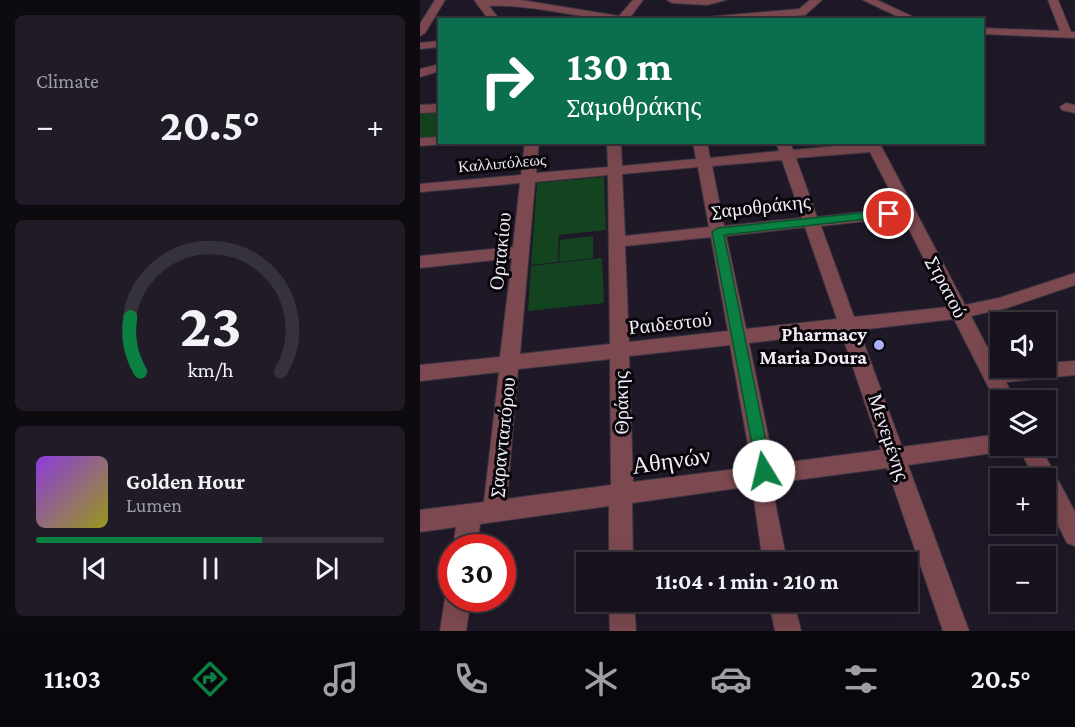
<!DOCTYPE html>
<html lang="en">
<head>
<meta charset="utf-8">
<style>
  body { margin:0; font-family:"Crimson Pro",serif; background:#201b26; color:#f1f3f6; height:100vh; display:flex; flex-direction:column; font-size:22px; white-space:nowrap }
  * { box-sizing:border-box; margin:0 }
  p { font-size:20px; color:#9e9ea4 }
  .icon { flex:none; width:33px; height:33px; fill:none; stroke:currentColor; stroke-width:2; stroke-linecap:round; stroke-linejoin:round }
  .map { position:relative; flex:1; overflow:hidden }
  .panel { display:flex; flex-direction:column; gap:15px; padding:15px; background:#0d0a10; width:420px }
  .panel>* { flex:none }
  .guide { position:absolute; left:18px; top:18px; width:546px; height:126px; border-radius:0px; box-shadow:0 6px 24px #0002,0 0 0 2px #36323b; background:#0b6e4f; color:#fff; overflow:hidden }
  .controls { position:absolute; left:570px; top:312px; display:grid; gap:12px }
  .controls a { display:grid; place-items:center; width:66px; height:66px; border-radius:0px; background:#17121d; box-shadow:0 6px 24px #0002,0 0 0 2px #36323b; font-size:30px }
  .speed { position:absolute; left:18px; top:534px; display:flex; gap:12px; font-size:30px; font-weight:700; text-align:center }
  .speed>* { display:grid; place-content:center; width:78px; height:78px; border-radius:50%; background:#17121d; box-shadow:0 6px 24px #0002,0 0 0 2px #36323b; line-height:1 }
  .speed .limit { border:9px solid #d22; background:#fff; color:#111 }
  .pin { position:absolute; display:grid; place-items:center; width:51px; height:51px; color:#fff; margin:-26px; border:3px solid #fff; border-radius:50%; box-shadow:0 2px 6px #0007 }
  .me { position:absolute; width:66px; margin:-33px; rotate:351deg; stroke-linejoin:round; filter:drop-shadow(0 0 4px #0008) }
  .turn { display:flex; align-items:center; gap:21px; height:126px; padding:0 30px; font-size:27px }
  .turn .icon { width:78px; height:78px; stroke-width:2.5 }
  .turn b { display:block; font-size:42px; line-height:51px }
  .big { font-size:45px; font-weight:700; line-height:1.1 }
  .panel .tile { flex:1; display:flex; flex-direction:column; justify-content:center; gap:9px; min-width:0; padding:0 21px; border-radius:9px; background:#201b26 }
  .panel .dial { align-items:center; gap:0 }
  .dial svg { height:156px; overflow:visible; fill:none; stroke:#36323b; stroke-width:7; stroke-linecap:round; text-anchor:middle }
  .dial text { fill:#f1f3f6; stroke:none }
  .song { display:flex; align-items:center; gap:18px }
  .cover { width:72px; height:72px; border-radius:9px; background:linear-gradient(135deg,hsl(270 70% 55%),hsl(60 70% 35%)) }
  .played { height:6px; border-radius:3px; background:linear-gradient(90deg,#0b8043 65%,#36323b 65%) }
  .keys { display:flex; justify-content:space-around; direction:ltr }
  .heat { display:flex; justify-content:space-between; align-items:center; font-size:33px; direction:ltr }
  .trip { position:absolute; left:156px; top:552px; width:342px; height:60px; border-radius:0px; background:#17121d; box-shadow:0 6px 24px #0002,0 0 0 2px #36323b; font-weight:700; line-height:60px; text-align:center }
  .menu { display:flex; height:96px; justify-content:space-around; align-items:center; background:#09070c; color:#9e9ea4 }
  .menu .icon { width:42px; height:42px }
  .menu .current { color:#0b8043 }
  .menu b { font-size:27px; color:#f1f3f6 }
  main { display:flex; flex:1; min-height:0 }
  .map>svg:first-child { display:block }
</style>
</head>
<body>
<main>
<section class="panel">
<div class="tile"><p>Climate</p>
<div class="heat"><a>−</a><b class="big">20.5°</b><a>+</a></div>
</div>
<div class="tile dial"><svg viewBox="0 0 100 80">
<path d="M14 69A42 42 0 1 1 86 69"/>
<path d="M14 69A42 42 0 0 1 9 41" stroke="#0b8043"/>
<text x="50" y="56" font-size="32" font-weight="700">23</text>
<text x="50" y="72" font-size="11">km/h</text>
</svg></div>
<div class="tile">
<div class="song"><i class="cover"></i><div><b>Golden Hour</b><p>Lumen</p></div></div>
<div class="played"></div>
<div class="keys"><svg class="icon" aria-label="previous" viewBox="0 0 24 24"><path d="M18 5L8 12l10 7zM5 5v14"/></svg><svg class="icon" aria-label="pause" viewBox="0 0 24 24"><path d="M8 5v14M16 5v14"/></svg><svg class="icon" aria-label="next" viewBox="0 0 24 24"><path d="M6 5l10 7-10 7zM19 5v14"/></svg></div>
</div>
</section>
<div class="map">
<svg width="655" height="631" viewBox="0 0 655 631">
  <rect width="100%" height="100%" fill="#1f1827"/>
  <g fill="#14431f">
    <polygon points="19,111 19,138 0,140 0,113"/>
    <polygon points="184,177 186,230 139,235 138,262 111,265 117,183"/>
    <polygon points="173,236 173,258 139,262 140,240"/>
    <polygon points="182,258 184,303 108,311 111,266"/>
  </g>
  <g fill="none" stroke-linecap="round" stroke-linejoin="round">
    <g stroke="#3c3644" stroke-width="2">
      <g id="minor">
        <polygon points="15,0 25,0 5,33 0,36 0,24"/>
        <path d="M54 0H101L199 16 213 0H223L208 20C161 20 116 4 69 6L80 20H69Z"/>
        <polygon points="247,0 306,0 287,5 252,3"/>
        <polygon points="390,0 402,0 385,15 331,20 282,20 287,17 379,9"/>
        <polygon points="443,0 457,0 500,20 485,20"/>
        <polygon points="628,0 638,0 651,32 655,32 655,38 562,34 562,28 640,31"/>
        <polygon points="20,41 20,47 0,49 0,43"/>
        <polygon points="20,64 20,71 0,77 0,69"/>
        <polygon points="646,103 655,105 655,113 642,110 640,107"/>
        <polygon points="20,104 20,112 0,113 0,105"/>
        <polygon points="20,137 20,142 25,144 0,146 0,138"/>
        <path d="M105 142H119L116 173 188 167 187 142H201L202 166 276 159 273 142H287L290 158 359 151 356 142H370L373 150 459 142 545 305 579 298 655 273V285L587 308 551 316 578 368H626V363L655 361V375L586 382 595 400H580V407L578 406 534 319 439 330 482 447 580 434V446H589L588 449 580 452 488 465 549 631H523L467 468 354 483V497L367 562H343L332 486 212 503 213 562H189V506L60 524 57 548H33L36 527 0 532V510L64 502 79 372 0 381V365L80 357 92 258 0 268V256L93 247 100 183 0 192V184L101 175ZM450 152 479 208 397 217 376 158ZM362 160 382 218 304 226 292 166ZM278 167 289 227 205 236 202 174ZM188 175 190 344 100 354 115 182ZM483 217 528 307 434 317 401 226ZM385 227 417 319 326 329 306 236ZM291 237 308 331 209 342 205 246ZM421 332 461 450 354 464 329 343ZM310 345 332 467 213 482 209 356ZM190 359 191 485 87 499 98 369Z"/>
        <polygon points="598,446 620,446 655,512 655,546 647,543 626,501 626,478 614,478"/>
        <polygon points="32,588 32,598 51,598 46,631 20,631 25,598"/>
        <polygon points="189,602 214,602 216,631 190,631"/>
        <polygon points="349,602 374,602 381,631 355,631"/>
      </g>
    </g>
    <use href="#minor" fill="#7c4950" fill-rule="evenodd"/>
  </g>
  <polygon fill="#0b8043" stroke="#07532c" stroke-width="1.5" points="469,210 475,214 473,216 304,235 352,471 349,476 344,478 338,476 292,232 298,228"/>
  <circle fill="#abaffb" stroke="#08050b" stroke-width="2" cx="459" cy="345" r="6"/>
  <g text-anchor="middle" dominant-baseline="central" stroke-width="6" stroke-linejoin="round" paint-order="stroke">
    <g font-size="16" fill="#f0ebf6" stroke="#08050b">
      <text transform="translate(82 163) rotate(-5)">Καλλιπόλεως</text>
    </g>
    <g font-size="20" fill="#f0ebf6" stroke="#08050b">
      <text transform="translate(341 206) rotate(-6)">Σαμοθράκης</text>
      <text transform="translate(80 251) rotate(-84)">Ορτακίου</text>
      <text transform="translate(527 287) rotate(63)">Στρατού</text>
      <text transform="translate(250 323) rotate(-6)">Ραιδεστού</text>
      <text transform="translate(201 403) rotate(-91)">Θράκης</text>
      <text transform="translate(82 437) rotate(-84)">Σαρανταπόρου</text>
      <text transform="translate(469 437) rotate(71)">Μενεμένης</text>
    </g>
    <g font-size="20" font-weight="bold" fill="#f0ebf6" stroke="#08050b" text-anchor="end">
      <text x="447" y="334">Pharmacy<tspan x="447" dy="23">Maria Doura</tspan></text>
    </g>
    <g font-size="24" fill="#f0ebf6" stroke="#08050b">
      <text transform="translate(251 460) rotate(-8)">Αθηνών</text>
    </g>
  </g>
</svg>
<div class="controls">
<a><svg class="icon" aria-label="sound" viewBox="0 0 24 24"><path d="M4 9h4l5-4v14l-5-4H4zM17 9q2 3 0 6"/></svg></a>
<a><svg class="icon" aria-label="layers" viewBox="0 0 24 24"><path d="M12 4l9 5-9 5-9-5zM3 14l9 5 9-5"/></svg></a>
<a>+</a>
<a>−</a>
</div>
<div class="speed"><div class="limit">30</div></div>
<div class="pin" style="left:469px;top:214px;background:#d93025"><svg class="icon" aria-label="arrive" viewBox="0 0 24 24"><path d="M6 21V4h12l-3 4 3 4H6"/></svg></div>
<svg class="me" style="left:344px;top:471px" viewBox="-20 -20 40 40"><circle r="19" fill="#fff"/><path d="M0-13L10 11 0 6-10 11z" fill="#0b8043"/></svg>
<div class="trip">11:04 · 1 min · 210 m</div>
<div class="guide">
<div class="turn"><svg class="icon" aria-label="right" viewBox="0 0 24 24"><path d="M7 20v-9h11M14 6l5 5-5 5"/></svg><div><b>130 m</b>Σαμοθράκης</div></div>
</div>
</div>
</main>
<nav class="menu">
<b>11:03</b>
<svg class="icon current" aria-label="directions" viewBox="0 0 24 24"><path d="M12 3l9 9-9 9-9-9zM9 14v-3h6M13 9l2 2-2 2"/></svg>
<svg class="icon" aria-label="music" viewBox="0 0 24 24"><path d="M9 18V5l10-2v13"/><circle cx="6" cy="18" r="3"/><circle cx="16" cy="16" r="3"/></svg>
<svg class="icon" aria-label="phone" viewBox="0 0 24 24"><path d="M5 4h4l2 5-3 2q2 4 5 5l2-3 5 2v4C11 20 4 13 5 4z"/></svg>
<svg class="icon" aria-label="climate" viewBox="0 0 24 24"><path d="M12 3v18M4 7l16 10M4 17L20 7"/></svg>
<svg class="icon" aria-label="car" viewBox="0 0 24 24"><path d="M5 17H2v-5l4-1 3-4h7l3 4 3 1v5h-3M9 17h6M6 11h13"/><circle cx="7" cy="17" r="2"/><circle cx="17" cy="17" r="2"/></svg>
<svg class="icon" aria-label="filters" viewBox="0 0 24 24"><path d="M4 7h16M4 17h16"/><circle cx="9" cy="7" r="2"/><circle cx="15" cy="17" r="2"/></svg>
<b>20.5°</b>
</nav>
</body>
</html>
